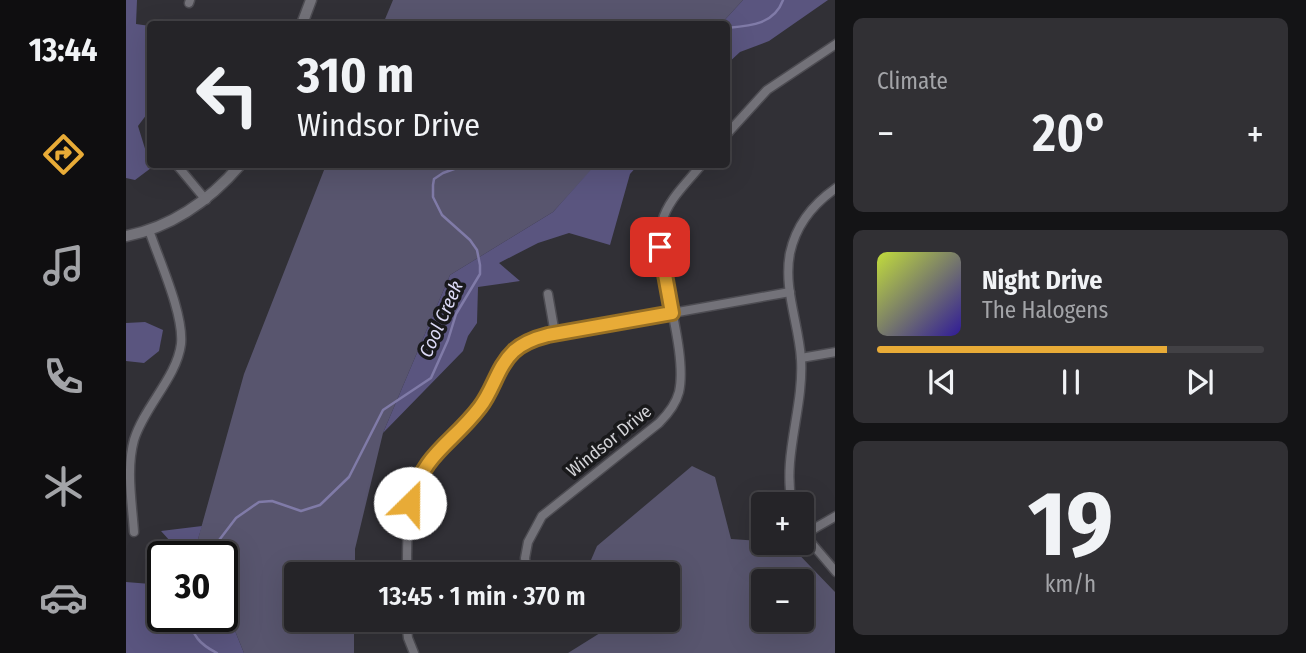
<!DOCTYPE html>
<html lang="en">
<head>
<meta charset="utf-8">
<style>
  body { margin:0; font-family:"Fira Sans Condensed",sans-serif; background:#313034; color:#f1f3f6; height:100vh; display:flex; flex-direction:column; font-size:26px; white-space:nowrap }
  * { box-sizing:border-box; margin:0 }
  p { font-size:23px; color:#a3a4a8 }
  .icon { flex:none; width:38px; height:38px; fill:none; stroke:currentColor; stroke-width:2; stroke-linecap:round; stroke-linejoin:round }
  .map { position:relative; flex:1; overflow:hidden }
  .drawer { display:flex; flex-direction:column; gap:18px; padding:18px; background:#141416; width:471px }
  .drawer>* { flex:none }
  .guide { position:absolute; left:21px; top:21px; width:583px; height:147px; border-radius:7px; box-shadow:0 7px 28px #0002,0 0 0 2px #424145; background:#252428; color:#f1f3f6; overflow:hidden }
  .buttons { position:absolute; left:625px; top:492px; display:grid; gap:14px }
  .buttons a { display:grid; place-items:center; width:63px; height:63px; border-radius:7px; background:#252428; box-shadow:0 7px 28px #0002,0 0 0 2px #424145; font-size:35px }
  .speed { position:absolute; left:21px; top:541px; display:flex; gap:14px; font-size:35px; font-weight:700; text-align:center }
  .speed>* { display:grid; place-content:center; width:91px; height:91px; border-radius:50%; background:#252428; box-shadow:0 7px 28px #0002,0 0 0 2px #424145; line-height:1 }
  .speed .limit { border:4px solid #111; border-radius:10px; background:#fff; color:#111 }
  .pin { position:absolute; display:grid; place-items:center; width:60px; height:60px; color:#fff; margin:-30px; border-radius:14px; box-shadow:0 4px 10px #0006 }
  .me { position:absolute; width:77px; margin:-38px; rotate:23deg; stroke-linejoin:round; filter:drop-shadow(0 0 5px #0008) }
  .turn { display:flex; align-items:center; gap:24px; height:147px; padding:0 35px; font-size:32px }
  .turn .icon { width:91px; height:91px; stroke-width:2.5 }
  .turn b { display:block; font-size:49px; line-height:60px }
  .big { font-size:52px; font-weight:600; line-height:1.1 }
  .drawer .widget { flex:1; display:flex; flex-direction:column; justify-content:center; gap:10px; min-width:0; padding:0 24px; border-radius:10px; background:#313034 }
  .drawer .dial { align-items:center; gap:0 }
  .dial b { font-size:91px; line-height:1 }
  .song { display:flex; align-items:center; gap:21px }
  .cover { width:84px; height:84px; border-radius:10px; background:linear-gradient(135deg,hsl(70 70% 55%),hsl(250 70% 35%)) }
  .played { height:7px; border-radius:4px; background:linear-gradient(90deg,#e8ab37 75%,#424145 75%) }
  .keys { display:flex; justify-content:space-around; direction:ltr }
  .heat { display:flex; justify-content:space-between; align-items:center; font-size:38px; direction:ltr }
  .trip { position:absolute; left:158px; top:562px; width:396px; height:70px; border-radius:7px; background:#252428; box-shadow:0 7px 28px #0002,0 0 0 2px #424145; font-weight:600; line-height:70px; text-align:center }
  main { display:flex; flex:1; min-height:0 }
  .tab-bar { display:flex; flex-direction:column; width:126px; justify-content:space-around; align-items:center; background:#0f0e10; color:#a3a4a8 }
  .tab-bar .icon { width:49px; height:49px }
  .tab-bar .on { color:#e8ab37 }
  .tab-bar b { font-size:32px; color:#f1f3f6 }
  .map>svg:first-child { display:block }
</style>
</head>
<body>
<main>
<nav class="tab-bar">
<b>13:44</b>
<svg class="icon on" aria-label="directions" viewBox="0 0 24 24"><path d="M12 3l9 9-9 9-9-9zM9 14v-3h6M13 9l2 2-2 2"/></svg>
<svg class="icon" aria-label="music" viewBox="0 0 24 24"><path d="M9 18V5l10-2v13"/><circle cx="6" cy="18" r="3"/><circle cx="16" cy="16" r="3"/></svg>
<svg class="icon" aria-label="phone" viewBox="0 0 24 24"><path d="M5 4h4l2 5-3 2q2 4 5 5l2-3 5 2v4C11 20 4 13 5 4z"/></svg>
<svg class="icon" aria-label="climate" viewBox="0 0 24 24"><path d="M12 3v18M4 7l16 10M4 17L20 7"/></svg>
<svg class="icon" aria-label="car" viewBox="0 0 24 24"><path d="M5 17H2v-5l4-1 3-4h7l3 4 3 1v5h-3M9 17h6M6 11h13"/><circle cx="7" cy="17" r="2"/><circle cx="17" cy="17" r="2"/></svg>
</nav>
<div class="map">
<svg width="710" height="653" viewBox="0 0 710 653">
  <rect width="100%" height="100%" fill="#313036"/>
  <g fill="#58556e" fill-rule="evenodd">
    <polygon points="267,0 617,0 595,24 257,24"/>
    <polygon points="200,165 470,165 427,212 324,275 257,433 229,549 229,574 170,574 170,620 228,620 228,653 118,653 96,599 96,556 79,556 72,539 118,374"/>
    <path d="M566 466 589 477 605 539 662 543 709 592V653H442L474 633 469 620H541V574H459L471 546ZM637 581H676V620H637Z"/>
  </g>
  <g fill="#5a557f">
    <polygon points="0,0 11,0 10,24 24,26 24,110 12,126 25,168 9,180 0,178"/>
    <polygon points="617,0 702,0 643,41 614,52 600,65 600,24 595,24"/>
    <polygon points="470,164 512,165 504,174 484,245 443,233 412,243 373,263 394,281 352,287 351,323 342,336 337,351 257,433 324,275 427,212"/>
    <polygon points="19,322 37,330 33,351 18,363 0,361 0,323"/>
    <polygon points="76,526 72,539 79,556 53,556 54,552 35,531"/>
    <polygon points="0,582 37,585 37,616 96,616 96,599 118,653 0,653"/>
  </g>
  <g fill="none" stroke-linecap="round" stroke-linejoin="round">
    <g stroke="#807ba8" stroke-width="2.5">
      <path d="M600 28C623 26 648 25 657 0"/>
      <polyline points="81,556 110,518 133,502 146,501 175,511 194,505 223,477 257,410 305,378 322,340 330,314 354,274 354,265 351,250 344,240 316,215 307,197 307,185 308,179 317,173 342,164"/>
      <path d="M62 616C67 636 73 644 91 653"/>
    </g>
    <g stroke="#4d4c52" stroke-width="11">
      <g id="minor">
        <polyline points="63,3 64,0"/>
        <polyline points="600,135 641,90 710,44"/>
        <polyline points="50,164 80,200"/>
        <polyline points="422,294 429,334"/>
        <polyline points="675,358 710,352"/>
        <path d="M666 504C656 456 678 408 675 359 673 324 657 289 664 253 670 225 687 204 710 188"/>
        <path d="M8 532C6 502 0 469 8 440 18 407 51 377 55 344 58 314 33 260 23 230"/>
        <polyline points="676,532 710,572"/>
        <polyline points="677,535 710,516"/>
        <path d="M281 574C281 530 279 486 310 451 325 435 344 423 356 405 363 394 366 382 372 371 385 348 405 339 429 334L664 292"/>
        <path d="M401 574 399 558 402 542 416 516 533 423C542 414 550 404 553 392 560 362 544 306 539 275 535 257 532 240 536 222 542 199 562 182 576 164"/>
        <polyline points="280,620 282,638 288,653"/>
      </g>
    </g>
    <g stroke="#4d4c52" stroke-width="13">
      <g id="tertiary">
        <polyline points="176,24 185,0"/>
        <path d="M0 236C47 227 84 200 115 164"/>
      </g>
    </g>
    <use href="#minor" stroke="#737279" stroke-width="8"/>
    <use href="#tertiary" stroke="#737279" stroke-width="10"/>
  </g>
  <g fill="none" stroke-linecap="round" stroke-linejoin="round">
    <g stroke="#976f24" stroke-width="18">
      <path id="route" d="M284 503C298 452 326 444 354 407 368 389 371 367 388 351 398 342 410 338 422 335L546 313 534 247"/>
    </g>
    <use href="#route" stroke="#e8ab37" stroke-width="12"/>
  </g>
  <g text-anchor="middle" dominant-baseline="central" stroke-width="7" stroke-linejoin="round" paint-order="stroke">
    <g font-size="18" fill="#d3d3d7" stroke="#19191b">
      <text transform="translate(483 441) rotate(-39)">Windsor Drive</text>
    </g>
    <g font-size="19" font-style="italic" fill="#dbd9f5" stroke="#19191b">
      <text transform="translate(315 319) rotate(-66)">Cool Creek</text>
    </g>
  </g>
</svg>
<div class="buttons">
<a>+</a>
<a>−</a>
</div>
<div class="speed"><div class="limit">30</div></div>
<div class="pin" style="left:534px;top:247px;background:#d93025"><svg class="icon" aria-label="arrive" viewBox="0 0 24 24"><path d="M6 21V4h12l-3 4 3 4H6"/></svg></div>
<svg class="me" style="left:284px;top:503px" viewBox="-20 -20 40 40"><circle r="19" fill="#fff"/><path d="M0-13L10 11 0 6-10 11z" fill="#e8ab37"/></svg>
<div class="trip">13:45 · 1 min · 370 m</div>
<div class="guide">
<div class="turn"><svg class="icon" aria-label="left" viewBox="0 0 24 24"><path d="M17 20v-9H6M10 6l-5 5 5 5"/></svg><div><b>310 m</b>Windsor Drive</div></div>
</div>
</div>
<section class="drawer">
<div class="widget"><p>Climate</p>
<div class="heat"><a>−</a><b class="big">20°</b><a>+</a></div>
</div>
<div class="widget">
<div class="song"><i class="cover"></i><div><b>Night Drive</b><p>The Halogens</p></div></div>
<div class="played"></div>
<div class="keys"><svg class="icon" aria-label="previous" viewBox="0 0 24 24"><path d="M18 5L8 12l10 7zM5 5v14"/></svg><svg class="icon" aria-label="pause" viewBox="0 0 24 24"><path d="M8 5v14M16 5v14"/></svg><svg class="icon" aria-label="next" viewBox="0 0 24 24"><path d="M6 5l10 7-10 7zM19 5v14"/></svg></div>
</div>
<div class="widget dial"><b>19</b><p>km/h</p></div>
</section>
</main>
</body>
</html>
